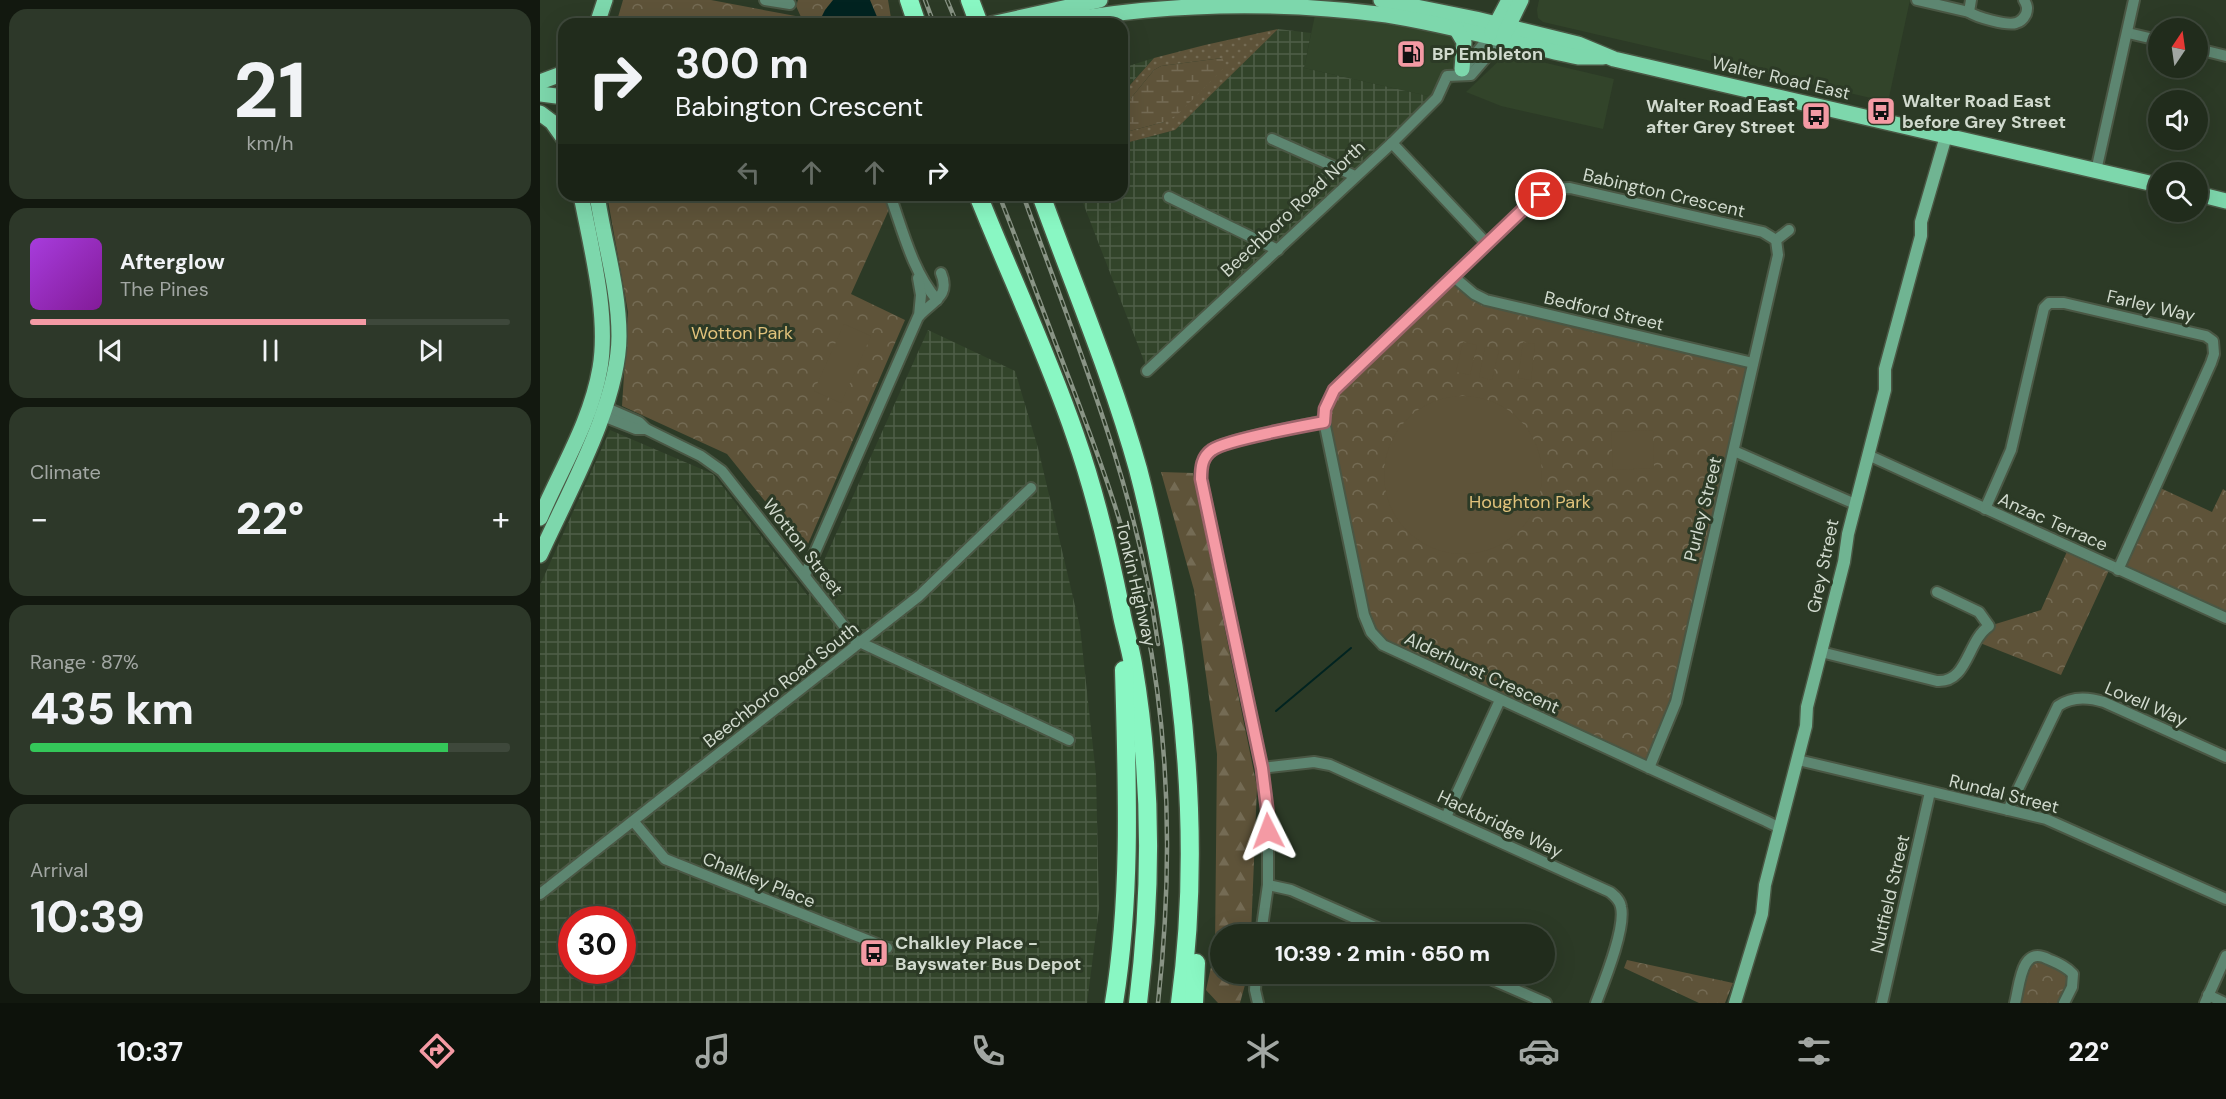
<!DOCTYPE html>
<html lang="en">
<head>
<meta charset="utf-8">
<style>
  body { margin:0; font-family:"DM Sans",sans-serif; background:#2d3829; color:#f1f3f6; height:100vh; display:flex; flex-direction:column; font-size:22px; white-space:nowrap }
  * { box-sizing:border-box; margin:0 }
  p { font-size:20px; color:#a2a7a3 }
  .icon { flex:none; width:33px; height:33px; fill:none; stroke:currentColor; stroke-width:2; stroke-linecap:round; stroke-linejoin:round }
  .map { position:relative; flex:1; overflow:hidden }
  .sheet { display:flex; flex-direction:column; gap:9px; padding:9px; background:#12180f; width:540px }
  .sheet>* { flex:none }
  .top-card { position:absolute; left:18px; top:18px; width:570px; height:183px; border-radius:18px; box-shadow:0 6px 24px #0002,0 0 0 2px #3e483b; background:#212c1c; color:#f1f3f6; overflow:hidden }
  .needle { width:39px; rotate:13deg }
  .fabs { position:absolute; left:1608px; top:18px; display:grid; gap:12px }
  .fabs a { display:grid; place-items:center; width:60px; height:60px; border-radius:50%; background:#212c1c; box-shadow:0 6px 24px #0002,0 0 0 2px #3e483b; font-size:30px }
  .speed { position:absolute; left:18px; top:906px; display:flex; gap:12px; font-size:30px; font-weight:700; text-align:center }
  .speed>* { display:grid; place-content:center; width:78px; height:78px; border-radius:50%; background:#212c1c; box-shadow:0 6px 24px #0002,0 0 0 2px #3e483b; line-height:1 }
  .speed .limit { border:9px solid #d22; background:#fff; color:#111 }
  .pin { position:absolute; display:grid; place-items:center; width:51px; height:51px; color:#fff; margin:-26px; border:3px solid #fff; border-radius:50%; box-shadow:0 2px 6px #0007 }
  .me { position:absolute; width:66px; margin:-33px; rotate:357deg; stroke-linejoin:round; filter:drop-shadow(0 0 4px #0008) }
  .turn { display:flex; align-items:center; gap:21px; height:126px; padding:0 18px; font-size:27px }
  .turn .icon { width:78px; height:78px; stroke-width:2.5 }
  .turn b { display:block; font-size:42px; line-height:51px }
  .lanes { display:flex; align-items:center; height:57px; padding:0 18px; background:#0003; justify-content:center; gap:30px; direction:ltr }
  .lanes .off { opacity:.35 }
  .big { font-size:45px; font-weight:800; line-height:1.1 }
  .sheet .tile { flex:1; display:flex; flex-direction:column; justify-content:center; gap:9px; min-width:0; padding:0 21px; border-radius:18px; background:#2d3829 }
  .sheet .dial { align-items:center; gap:0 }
  .dial b { font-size:78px; line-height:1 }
  .song { display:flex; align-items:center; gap:18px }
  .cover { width:72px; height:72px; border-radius:9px; background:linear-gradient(135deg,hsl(280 70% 55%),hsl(290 70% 35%)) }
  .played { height:6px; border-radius:3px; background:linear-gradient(90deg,#f49aa4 70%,#3e483b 70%) }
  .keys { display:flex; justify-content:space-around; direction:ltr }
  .heat { display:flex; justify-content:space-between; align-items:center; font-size:33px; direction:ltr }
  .charge { height:9px; border-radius:4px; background:linear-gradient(90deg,#34c759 87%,#3e483b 0) }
  .trip { position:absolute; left:670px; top:924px; width:345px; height:60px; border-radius:30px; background:#212c1c; box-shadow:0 6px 24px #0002,0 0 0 2px #3e483b; font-weight:800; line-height:60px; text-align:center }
  .menu { display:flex; height:96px; justify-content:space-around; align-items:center; background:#0d120b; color:#a2a7a3 }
  .menu .icon { width:42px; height:42px }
  .menu .current { color:#f49aa4 }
  .menu b { font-size:27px; color:#f1f3f6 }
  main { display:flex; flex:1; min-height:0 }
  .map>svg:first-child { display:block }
</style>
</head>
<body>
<main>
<section class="sheet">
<div class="tile dial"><b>21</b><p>km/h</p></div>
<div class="tile">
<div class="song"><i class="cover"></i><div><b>Afterglow</b><p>The Pines</p></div></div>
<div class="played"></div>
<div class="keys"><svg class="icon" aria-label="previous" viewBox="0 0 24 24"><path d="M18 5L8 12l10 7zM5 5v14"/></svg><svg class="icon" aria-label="pause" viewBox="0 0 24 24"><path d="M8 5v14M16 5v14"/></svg><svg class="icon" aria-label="next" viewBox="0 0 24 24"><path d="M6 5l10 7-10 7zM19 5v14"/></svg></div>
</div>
<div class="tile"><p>Climate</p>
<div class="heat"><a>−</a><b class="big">22°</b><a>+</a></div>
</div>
<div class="tile"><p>Range · 87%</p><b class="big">435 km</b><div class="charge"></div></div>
<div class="tile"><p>Arrival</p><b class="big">10:39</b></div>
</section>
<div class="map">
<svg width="1686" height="1003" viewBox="0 0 1686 1003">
  <defs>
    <pattern id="industrial-grid" width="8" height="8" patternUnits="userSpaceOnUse" patternTransform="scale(1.5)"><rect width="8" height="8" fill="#32442a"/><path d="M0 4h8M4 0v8" fill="none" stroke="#4f5e48"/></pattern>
    <pattern id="grass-dots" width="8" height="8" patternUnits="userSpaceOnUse" patternTransform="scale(1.5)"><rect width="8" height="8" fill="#5e5339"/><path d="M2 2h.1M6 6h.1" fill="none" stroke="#746b54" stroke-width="1.8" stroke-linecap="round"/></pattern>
    <pattern id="forest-firs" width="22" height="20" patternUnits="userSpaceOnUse" patternTransform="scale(1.5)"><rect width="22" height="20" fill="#5e5339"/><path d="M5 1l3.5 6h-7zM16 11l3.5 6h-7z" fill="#746b54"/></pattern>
    <pattern id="wetland-marsh" width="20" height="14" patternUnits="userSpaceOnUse" patternTransform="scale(1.5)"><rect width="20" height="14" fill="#5e5339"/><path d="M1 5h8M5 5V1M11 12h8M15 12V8" fill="none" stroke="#746b54"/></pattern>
    <pattern id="park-crowns" width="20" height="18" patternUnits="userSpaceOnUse" patternTransform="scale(1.5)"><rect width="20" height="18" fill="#5e5339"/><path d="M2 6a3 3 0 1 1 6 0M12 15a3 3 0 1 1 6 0" fill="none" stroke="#746b54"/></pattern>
  </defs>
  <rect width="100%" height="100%" fill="#2c3a26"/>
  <g fill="#32442a">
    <polygon points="999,0 1370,0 1348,102 1003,22 998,18 997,10"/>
    <polygon points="776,10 917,30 920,77 897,98 764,68"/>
    <polygon points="972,55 1074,79 1063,129 961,106 926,92 964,56"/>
  </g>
  <g fill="url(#industrial-grid)" fill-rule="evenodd">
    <polygon points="738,29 771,33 764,68 897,98 606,366 540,195 582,195 582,144 635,130"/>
    <polygon points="614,58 586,89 582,94 582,68"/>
    <path d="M388 330 475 371 498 448 540 627 556 775 559 909 547 1003H0V585L70 430 173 474 268 596ZM32 920H82V970H32Z"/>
  </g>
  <polygon fill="url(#grass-dots)" points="738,29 635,130 582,144 582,133 624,122 682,58 621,66 614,70 582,109 582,94 614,58 665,45"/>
  <polygon fill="url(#forest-firs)" points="621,472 653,473 717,787 711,934 681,934 681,974 708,974 700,1003 678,1003 666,990 675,949 677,754 654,590"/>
  <polygon fill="url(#wetland-marsh)" points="682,58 686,66 637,115 624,122 582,133 582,109 614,70 621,66"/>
  <g fill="url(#park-crowns)">
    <polygon points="83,0 171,0 261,17 256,6 258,0 348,0 352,24 76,24"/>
    <polygon points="67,195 329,195 351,205 311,294 365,320 265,551 187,454 82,406 88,312"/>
    <polygon points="914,277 934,294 1213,363 1136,702 1109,768 843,645 831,632 785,409 789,398"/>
    <polygon points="1616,486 1672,512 1683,489 1686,491 1686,618 1578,570"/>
    <polygon points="1529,547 1571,566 1521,675 1435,641 1449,626 1501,610"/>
    <polygon points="1087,960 1193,983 1185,1003 1159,1003 1084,968"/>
    <path d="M1502 961C1530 972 1531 975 1519 1003H1480C1483 988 1483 964 1502 961Z"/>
  </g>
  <g fill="#5e5339">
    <polygon points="304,324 331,336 301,403 274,391"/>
    <polygon points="923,342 937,345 930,375 916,372"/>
    <polygon points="983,342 995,344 991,380 978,378"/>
    <polygon points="945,347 959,350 952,380 939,377"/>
    <circle cx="923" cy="475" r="79"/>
    <polygon points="1113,430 1114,468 1073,470 1071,432"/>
  </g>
  <polygon fill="#012320" points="293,0 330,0 340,24 278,24 285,10"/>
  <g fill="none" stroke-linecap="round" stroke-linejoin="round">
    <polyline stroke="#012320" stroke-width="2" points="736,711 811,648"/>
    <g stroke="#4a5744" stroke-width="14">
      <g id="street">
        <polyline points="225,0 250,4"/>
        <polyline points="1377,0 1429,12"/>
        <path d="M1431 0 1429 12C1436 17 1467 26 1476 23 1480 22 1484 18 1486 14 1488 8 1487 5 1484 0"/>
        <polyline points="1588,33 1618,40"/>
        <polyline points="1658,49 1686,56"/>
        <polyline points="922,71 949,37"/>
        <polyline points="732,139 815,176"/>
        <polyline points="852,143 947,244"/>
        <polyline points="1556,171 1594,0"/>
        <path d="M350 195C363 231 372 270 397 300"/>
        <polyline points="629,197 738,250"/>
        <polyline points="1236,240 1249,230"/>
        <polyline points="914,277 934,294 946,300 1213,363"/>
        <polyline points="378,278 381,295 379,316"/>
        <polyline points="607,371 852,143 897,98 907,76 931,75 961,40"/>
        <polyline points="60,405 99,422 106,429 161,456 182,471 315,640 529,740"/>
        <polyline points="58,414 96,429 106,429"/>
        <polyline points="1194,451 1315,504"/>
        <polyline points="1328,455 1686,618"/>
        <polyline points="1445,509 1471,450 1504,308 1509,303 1524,303 1666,336 1673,341 1674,354 1671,363 1578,570"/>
        <path d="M265 575 378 317C392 301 411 297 401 273"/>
        <path d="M1281 652 1397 681C1428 683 1427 641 1449 626L1439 612 1397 592"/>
        <polyline points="1258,760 1506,819 1686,899"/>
        <path d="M722 768 774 762 790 765 1070 892C1075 896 1080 900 1081 907 1086 928 1064 982 1056 1003"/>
        <path d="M1109 768 1136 702 1238 255 1236 240 1223 232 1030 188C1015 188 1005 192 993 200L794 390 785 409 784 421 824 615 831 632 843 645C970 704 1098 763 1226 821L1240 828"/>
        <path d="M1468 810 1518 706C1532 696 1548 697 1564 702L1686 757"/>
        <polyline points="906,817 960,700"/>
        <polyline points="94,822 125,859 347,948"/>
        <polyline points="728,885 751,890 851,934"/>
        <polyline points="0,894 379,596 491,488"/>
        <path d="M721 934 728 885V816L722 768 661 479C661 467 662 457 672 450 685 440 763 426 784 421"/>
        <polyline points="716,974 715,990 718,1003"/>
        <polyline points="939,974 1006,1003"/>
        <polyline points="1668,995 1685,1003"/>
        <polyline points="1342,1003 1390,792"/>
        <path d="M1475 1003C1480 984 1481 945 1508 959 1517 963 1526 966 1533 974L1532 987 1524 1003"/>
        <polyline points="1665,1003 1686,956"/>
      </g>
    </g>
    <g stroke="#4a5744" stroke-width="15">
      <polyline id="secondary" points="1195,1003 1222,914 1225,885 1266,726 1267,707 1304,562 1308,534 1345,390 1345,369 1381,236 1381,222 1406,136"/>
    </g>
    <g stroke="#4a5744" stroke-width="18">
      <g id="primary">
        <polyline points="841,0 936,19 1038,44 1074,59 1618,185"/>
        <polyline points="57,24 65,0"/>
        <polyline points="451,24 560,0"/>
        <path d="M506 24C619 3 732 0 847 15 911 25 974 44 1038 57H1063"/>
        <polyline points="917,30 924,42 922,69"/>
        <polyline points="952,32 969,0"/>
        <polyline points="964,35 981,0"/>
        <polyline points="0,82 24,73"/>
        <polyline points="0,94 24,97"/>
        <polyline points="0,113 12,122 24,139"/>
        <polyline points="1658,194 1686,201"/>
        <path d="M0 518C21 469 51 421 60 368 69 315 51 248 41 195"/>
        <path d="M0 555C28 493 79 403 79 336 79 288 64 242 57 195"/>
      </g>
    </g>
    <g stroke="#4a5744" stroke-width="21">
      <g id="highway">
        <polyline points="369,0 377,24"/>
        <polyline points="430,0 439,24"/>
        <path d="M438 195C470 275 507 353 535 435 555 492 569 551 581 611 584 628 590 646 593 664 612 775 612 891 598 1003"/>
        <path d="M501 195C534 286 572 376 598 469 610 514 619 560 627 606 650 737 658 871 640 1003"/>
        <path d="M574 1003C592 892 587 781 584 670"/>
        <polyline points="654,1003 656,963"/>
      </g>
    </g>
    <use href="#street" stroke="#5d8671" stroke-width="10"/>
    <use href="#secondary" stroke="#70b492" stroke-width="12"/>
    <use href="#primary" stroke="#7dd7ac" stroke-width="15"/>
    <use href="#highway" stroke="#89f7c3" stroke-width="18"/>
    <g stroke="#899485" stroke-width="4.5">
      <g id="rail">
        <polyline points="385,0 394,24"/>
        <polyline points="407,0 417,24"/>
        <path d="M459 195C484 258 507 322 532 386 561 462 589 539 605 619 631 744 632 876 618 1003"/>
        <path d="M483 195C536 342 597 488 618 644"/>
      </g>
    </g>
    <use href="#rail" stroke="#2c3a26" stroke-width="2" stroke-dasharray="7" stroke-linecap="butt"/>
  </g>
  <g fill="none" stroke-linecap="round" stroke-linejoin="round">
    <g stroke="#9f646b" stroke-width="15">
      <path id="route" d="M728 831V816L722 768 661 479C661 467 662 457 672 450 685 440 763 426 784 422L785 409 794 390 993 200 1001 195"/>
    </g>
    <use href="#route" stroke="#f49aa4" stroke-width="10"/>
  </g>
  <defs>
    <g id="fuel-square" transform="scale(1.5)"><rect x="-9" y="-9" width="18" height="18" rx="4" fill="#f49aa4" stroke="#2c3a26"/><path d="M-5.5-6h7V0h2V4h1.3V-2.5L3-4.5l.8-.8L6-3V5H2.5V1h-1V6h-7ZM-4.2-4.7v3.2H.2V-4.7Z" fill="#111"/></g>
    <g id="bus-square" transform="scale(1.5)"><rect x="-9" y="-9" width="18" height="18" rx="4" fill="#f49aa4" stroke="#2c3a26"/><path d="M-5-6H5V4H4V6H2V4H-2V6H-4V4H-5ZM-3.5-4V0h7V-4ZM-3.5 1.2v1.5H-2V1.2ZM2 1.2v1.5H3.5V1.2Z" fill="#111"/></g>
  </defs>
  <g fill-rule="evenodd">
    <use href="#fuel-square" x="871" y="54"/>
    <use href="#bus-square" x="1341" y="111"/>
    <use href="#bus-square" x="1276" y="116"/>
    <use href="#bus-square" x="334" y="953"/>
  </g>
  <g text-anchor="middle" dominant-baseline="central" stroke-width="6" stroke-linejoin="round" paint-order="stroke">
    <g font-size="18" font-weight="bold" fill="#d1dace" stroke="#2c3a26" text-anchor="start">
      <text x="892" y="54">BP Embleton</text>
      <text x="1362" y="101">Walter Road East<tspan x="1362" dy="21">before Grey Street</tspan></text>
      <text x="1255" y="106" text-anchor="end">Walter Road East<tspan x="1255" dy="21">after Grey Street</tspan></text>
      <text x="355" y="943">Chalkley Place -<tspan x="355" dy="21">Bayswater Bus Depot</tspan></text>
    </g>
    <g font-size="18" fill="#d1dace" stroke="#2c3a26">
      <text transform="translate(1241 78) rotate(13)">Walter Road East</text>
      <text transform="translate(1124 193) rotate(13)">Babington Crescent</text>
      <text transform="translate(753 209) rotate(-43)">Beechboro Road North</text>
      <text transform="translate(1611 306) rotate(13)">Farley Way</text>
      <text transform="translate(1064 311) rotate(13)">Bedford Street</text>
      <text transform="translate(1163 509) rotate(-76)">Purley Street</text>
      <text transform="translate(1513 522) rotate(24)">Anzac Terrace</text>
      <text transform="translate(263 547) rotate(52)">Wotton Street</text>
      <text transform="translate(1283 566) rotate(-78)">Grey Street</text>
      <text transform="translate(596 584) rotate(77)">Tonkin Highway</text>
      <text transform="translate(942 673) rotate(25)">Alderhurst Crescent</text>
      <text transform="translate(241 685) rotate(-38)">Beechboro Road South</text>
      <text transform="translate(1606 704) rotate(23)">Lovell Way</text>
      <text transform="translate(1464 794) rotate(14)">Rundal Street</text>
      <text transform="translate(960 824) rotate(25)">Hackbridge Way</text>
      <text transform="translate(219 880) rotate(22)">Chalkley Place</text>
      <text transform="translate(1350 894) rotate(-77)">Nutfield Street</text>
    </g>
    <g font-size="18" fill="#e0c27b" stroke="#2c3a26">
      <text x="202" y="333">Wotton Park</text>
      <text x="990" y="502">Houghton Park</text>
    </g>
  </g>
</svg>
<div class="fabs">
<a><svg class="needle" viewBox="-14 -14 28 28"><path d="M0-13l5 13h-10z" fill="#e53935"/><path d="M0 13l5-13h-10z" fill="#a2a7a3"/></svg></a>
<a><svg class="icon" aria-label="sound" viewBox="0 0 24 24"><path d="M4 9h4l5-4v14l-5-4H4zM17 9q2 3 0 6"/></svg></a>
<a><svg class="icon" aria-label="search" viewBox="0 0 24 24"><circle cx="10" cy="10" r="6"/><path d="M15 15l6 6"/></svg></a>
</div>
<div class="speed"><div class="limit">30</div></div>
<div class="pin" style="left:1001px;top:195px;background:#d93025"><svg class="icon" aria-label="arrive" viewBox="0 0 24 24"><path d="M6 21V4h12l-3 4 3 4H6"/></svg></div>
<svg class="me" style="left:728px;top:831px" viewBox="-20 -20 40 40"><path d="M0-17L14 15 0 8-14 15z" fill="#f49aa4" stroke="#fff" stroke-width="4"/></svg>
<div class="trip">10:39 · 2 min · 650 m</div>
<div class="top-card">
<div class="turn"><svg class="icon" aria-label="right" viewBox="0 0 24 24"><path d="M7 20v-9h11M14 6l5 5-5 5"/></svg><div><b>300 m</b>Babington Crescent</div></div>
<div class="lanes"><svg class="icon off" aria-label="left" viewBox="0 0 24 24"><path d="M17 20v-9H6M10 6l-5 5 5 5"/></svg><svg class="icon off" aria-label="ahead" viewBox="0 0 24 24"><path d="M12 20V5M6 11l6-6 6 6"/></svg><svg class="icon off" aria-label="ahead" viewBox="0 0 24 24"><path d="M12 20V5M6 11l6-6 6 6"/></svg><svg class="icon" aria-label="right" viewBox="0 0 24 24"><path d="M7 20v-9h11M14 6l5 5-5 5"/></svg></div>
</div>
</div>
</main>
<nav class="menu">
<b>10:37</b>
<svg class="icon current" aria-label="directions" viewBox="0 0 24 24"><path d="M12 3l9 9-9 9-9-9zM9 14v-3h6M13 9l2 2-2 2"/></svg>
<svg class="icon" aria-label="music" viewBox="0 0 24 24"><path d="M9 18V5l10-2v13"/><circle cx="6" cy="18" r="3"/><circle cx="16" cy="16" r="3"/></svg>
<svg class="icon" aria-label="phone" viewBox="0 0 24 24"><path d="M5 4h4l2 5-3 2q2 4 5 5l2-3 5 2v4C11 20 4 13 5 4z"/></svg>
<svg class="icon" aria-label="climate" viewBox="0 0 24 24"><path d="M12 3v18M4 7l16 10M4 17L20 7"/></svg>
<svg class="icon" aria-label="car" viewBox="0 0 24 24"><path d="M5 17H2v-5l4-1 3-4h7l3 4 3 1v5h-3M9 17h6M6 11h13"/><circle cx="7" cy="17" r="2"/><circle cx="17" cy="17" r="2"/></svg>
<svg class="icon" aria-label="filters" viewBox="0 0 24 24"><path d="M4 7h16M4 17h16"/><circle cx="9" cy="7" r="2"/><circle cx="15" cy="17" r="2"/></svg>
<b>22°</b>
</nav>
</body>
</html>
